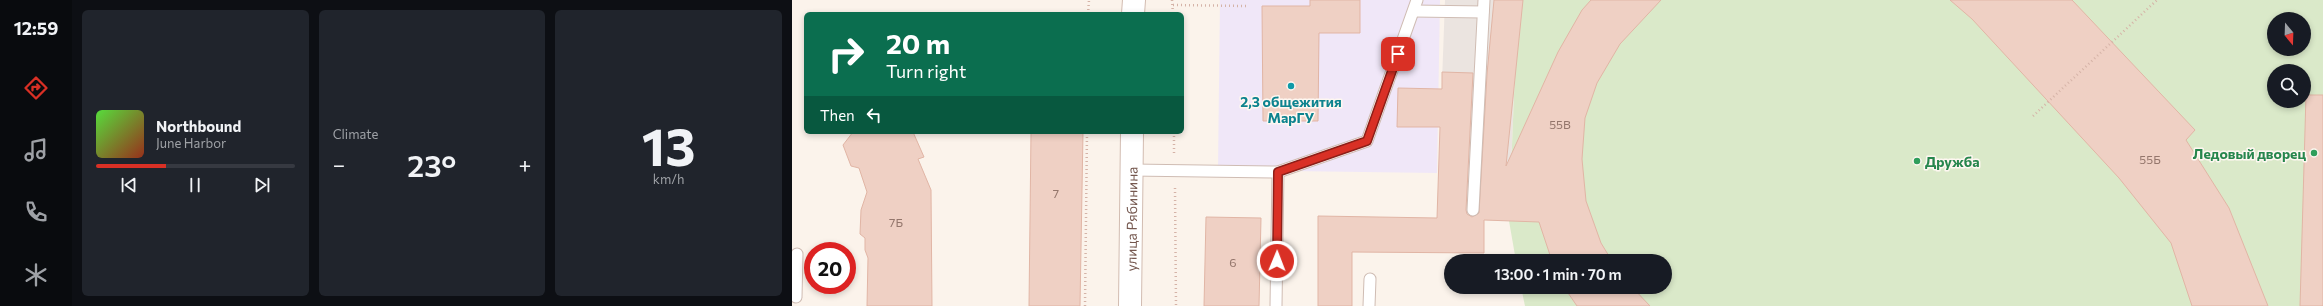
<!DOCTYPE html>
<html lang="en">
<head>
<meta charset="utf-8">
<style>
  body { margin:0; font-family:Commissioner,sans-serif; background:#20242c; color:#f1f3f6; height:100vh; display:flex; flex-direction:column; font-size:15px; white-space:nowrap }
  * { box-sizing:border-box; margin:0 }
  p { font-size:13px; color:#9ea1a6 }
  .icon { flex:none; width:22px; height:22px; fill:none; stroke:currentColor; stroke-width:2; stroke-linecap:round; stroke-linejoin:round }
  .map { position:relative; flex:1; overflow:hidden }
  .drawer { display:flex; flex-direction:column; gap:10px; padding:10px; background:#0d0f14; width:720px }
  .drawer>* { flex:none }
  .hud { position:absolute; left:12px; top:12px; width:380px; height:122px; border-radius:6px; box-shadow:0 2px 6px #0003; background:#0b6e4f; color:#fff; overflow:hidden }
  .needle { width:26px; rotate:161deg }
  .fabs { position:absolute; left:1475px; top:12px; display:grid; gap:8px }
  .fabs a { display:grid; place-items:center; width:44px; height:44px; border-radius:50%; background:#171b24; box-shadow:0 2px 6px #0003; font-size:20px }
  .speed { position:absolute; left:12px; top:242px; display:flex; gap:8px; font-size:20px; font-weight:700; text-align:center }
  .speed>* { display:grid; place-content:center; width:52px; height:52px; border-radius:50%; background:#171b24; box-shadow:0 2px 6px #0003; line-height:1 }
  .speed .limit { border:6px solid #d22; background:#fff; color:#111 }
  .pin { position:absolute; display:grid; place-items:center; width:34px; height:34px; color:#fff; margin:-17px; border-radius:8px; box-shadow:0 2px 6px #0006 }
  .me { position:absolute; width:44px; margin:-22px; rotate:1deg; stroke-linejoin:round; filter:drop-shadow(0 0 3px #0008) }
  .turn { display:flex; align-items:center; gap:14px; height:84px; padding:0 16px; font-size:18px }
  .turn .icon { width:52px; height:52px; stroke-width:2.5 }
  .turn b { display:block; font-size:28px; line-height:34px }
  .then { display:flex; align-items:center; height:38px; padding:0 16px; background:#0003; gap:8px; font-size:15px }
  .big { font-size:30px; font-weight:600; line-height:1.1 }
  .drawer .tile { flex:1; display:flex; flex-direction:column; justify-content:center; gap:6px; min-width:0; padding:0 14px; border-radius:6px; background:#20242c }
  .drawer .dial { align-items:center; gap:0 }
  .dial b { font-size:52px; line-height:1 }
  .song { display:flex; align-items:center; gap:12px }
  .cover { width:48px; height:48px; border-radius:6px; background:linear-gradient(135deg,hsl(110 70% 55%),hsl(10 70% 35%)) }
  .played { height:4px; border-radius:2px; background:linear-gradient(90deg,#d93025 35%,#363941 35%) }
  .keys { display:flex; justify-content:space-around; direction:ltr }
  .heat { display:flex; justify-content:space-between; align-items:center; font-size:22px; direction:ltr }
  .drawer .tiles { flex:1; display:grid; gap:10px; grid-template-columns:repeat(3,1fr) }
  .trip { position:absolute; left:652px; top:254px; width:228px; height:40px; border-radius:20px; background:#171b24; box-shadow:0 2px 6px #0003; font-weight:600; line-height:40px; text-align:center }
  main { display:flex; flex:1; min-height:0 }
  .tab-bar { display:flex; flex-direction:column; width:72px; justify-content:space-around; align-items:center; background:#090b0e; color:#9ea1a6 }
  .tab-bar .icon { width:28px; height:28px }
  .tab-bar .current { color:#d93025 }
  .tab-bar b { font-size:18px; color:#f1f3f6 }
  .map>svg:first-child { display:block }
</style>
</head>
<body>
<main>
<nav class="tab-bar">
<b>12:59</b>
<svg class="icon current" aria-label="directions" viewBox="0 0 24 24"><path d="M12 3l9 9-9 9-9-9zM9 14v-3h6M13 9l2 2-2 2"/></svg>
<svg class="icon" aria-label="music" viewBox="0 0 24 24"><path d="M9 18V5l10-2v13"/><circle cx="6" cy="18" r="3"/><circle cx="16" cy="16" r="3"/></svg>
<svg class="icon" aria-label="phone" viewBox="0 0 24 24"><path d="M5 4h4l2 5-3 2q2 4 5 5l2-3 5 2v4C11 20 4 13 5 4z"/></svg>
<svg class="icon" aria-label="climate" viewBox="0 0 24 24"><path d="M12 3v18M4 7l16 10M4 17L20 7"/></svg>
</nav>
<section class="drawer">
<div class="tiles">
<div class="tile">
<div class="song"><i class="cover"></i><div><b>Northbound</b><p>June Harbor</p></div></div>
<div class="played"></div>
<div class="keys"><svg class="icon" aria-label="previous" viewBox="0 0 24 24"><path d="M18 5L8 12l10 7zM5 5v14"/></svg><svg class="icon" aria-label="pause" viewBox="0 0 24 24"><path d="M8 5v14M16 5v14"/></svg><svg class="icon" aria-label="next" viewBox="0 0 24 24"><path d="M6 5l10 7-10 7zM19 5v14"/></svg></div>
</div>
<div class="tile"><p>Climate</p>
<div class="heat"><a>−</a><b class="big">23°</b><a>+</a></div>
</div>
<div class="tile dial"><b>13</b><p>km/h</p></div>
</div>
</section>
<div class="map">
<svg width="1531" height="306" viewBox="0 0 1531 306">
  <rect width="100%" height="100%" fill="#fbf3eb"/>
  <polygon fill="#ebe4e0" points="653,0 730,0 723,70 717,221 645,218"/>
  <polygon fill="#f0e7f8" points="428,0 648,0 645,173 426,170"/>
  <path fill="#dae9c9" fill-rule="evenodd" d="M730 0H1531V306H733L729 287H873V261H724L717 221 723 70ZM1482 19H1512V49H1482ZM1482 71H1512V101H1482Z"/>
  <g fill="#efd0c4" stroke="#e1b5a5">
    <polygon points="518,0 568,0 568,33 527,33 526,121 471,121 470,6 518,6"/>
    <polygon points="702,0 731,0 714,166 766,52 790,10 799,0 869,0 828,44 805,83 793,118 790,159 794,201 809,243 820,261 760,261 747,222 692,220 692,253 560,252 560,306 526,306 526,216 645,218 648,127 605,127 606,88 650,89 650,72 681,73 674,210 675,214 680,217 687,213 695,74"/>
    <polygon points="1158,0 1280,0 1403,130 1394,140 1437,208 1476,306 1400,306 1379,243 1327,178 1180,19"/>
    <polygon points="1514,95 1531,95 1531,306 1508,306"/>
    <polygon points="61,132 121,132 132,157 126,159 139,190 140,306 75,306 76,258 73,250 73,238 68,234 69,210 75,192 67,168 59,166 51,145"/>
    <polygon points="239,132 291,132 288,306 237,306"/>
    <polygon points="414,217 469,218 467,306 412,306"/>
    <polygon points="772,287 840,287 858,306 785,306"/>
  </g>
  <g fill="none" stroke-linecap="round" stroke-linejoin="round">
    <g stroke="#cfbcb3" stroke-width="13">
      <g id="lane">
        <polyline points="622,11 691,12"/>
        <polyline points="340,170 486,172 575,141 625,0"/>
        <polyline points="681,210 692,0"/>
        <polyline points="4,297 5,254"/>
        <polyline points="484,306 486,172"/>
        <polyline points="577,306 578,279"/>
      </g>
    </g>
    <g stroke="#d2bcb1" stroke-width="24">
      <g id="secondary">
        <polyline points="341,14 342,0"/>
        <path id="s1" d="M338 306 340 132"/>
      </g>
    </g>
    <g stroke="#d5b3a7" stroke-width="2.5" stroke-dasharray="1 3" stroke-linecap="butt">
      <polyline points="380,0 381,14"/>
      <polyline points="381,5 454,6"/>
      <polyline points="296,14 297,0"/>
      <polyline points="1241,116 1365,0"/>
      <polyline points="382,132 382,153"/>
      <polyline points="383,188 384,306"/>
      <polyline points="293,306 295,132"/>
    </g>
    <use href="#lane" stroke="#fff" stroke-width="11"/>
    <use href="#secondary" stroke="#fff" stroke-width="22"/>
  </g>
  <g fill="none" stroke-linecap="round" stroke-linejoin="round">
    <g stroke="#8d1f18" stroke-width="10">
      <polyline id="route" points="485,261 486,172 575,141 606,54"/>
    </g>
    <use href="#route" stroke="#d93025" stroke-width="7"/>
  </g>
  <circle fill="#0f9aa8" stroke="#fef7f1" stroke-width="1.5" cx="499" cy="86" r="4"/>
  <g fill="#2e9e5b" stroke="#fef7f1" stroke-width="1.5">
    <circle cx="1522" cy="153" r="4"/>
    <circle cx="1125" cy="161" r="4"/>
  </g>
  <g text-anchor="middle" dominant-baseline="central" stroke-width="3" stroke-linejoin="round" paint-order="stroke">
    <g font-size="12" fill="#94766c">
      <text x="768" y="124">55В</text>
      <text x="1358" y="159">55Б</text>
      <text x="264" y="193">7</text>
      <text x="104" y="222">7Б</text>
      <text x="441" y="262">6</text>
    </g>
    <g font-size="14" font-weight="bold" fill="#0d838f" stroke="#fef7f1">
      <text x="499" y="101">2,3 общежития<tspan x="499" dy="16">МарГУ</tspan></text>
    </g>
    <g font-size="14" font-weight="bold" fill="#27864d" stroke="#fef7f1" text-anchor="end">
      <text x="1514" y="153">Ледовый дворец</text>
      <text x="1133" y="161" text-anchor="start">Дружба</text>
    </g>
    <g font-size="14" fill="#75584f" stroke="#fef7f1">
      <text stroke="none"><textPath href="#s1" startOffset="87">улица Рябинина</textPath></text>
    </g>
  </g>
</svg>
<div class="fabs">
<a><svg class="needle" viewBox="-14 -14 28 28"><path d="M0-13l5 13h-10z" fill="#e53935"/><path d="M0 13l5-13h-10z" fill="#9ea1a6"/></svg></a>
<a><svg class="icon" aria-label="search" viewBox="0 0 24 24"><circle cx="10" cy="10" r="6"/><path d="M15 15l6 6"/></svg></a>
</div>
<div class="speed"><div class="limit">20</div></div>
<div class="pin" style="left:606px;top:54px;background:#d93025"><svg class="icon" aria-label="arrive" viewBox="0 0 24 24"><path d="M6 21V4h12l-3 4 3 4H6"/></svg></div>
<svg class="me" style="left:485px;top:261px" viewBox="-20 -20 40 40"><circle r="17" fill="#d93025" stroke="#fff" stroke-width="3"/><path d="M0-11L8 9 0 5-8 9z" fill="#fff"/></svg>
<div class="trip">13:00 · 1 min · 70 m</div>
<div class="hud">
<div class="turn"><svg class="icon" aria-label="right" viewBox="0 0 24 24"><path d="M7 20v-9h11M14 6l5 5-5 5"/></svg><div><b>20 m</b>Turn right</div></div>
<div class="then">Then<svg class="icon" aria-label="left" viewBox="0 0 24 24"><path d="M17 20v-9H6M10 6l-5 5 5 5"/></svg></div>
</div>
</div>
</main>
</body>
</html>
